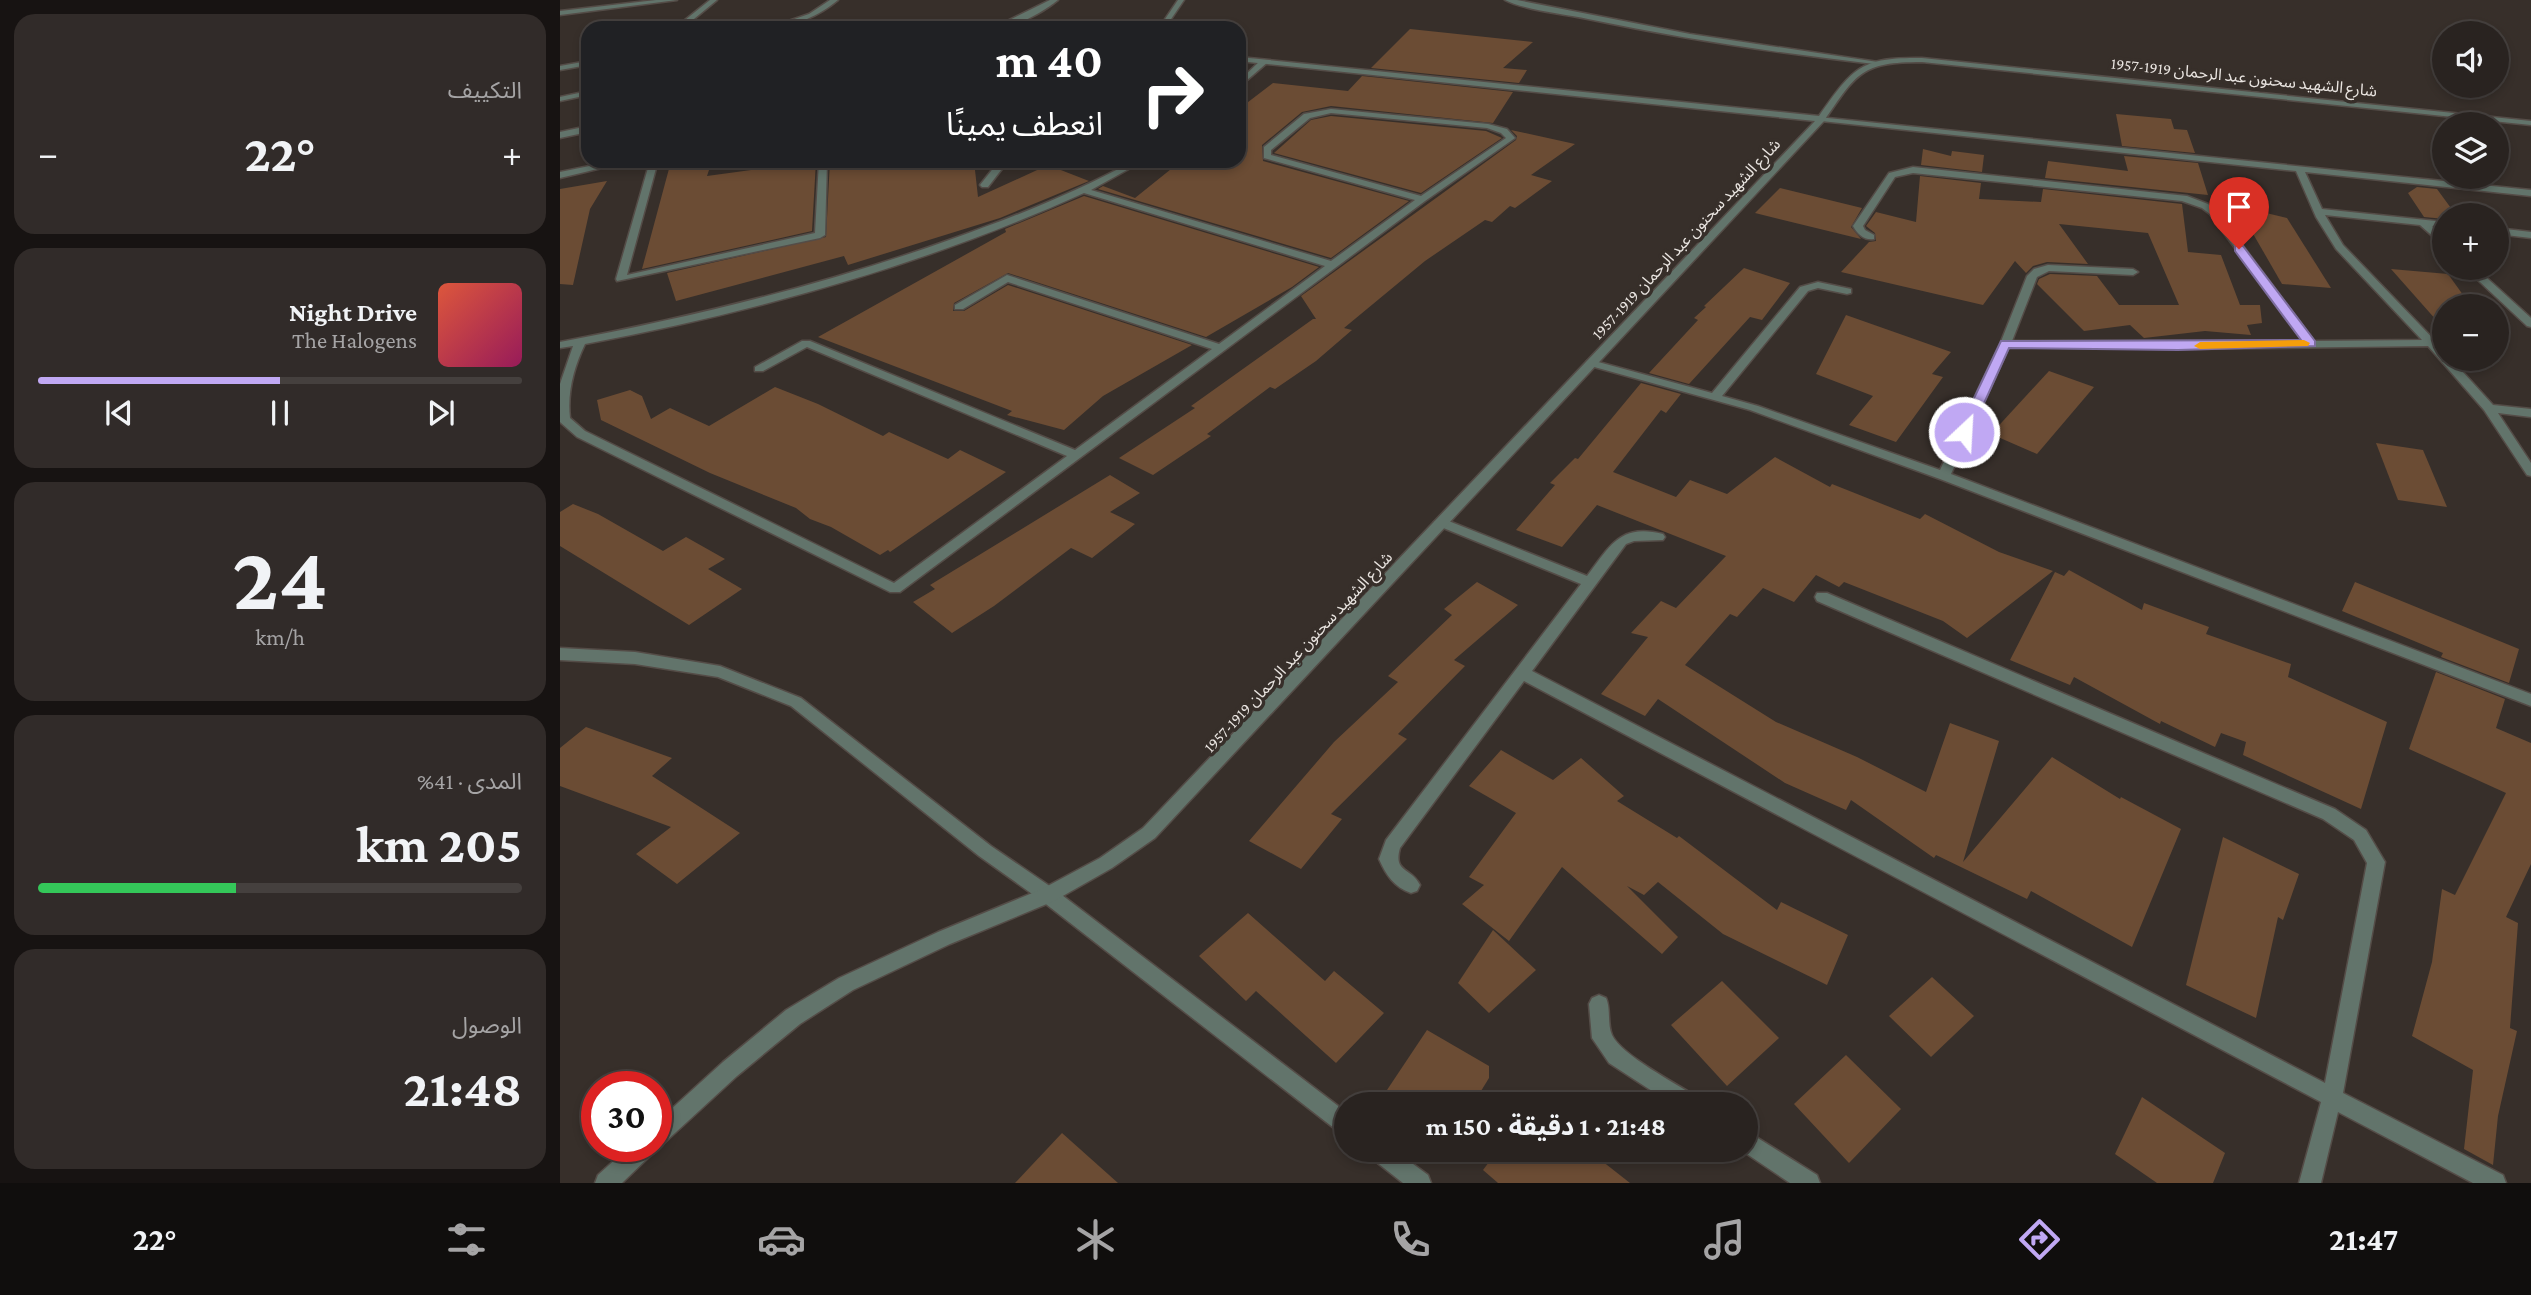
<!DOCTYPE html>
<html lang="ar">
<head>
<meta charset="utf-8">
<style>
  body { margin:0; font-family:"Crimson Pro","Noto Sans Arabic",serif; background:#312b29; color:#f1f3f6; direction:rtl; height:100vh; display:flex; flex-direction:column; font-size:26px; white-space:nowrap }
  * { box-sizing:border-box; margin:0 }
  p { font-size:23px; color:#a5a4a5 }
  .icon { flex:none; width:38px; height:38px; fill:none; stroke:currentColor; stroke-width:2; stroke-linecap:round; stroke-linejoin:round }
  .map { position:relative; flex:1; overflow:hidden; direction:ltr }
  .side { display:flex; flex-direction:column; gap:14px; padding:14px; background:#171312; width:560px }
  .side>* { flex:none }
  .guide { position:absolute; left:21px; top:21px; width:665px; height:147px; border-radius:21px; box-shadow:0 4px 10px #0003,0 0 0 2px #45403e; direction:rtl; background:#202124; color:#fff; overflow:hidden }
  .fabs { position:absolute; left:1872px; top:21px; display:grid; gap:14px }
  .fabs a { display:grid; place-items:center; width:77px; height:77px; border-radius:50%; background:#292320; box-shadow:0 4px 10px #0003,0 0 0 2px #45403e; font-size:35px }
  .speed { position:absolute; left:21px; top:1071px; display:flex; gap:14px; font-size:35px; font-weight:700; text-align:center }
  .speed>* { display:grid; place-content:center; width:91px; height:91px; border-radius:50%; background:#292320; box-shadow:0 4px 10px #0003,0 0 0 2px #45403e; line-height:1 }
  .speed .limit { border:10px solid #d22; background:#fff; color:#111 }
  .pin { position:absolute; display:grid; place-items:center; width:60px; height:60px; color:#fff; margin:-72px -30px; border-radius:50% 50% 50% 0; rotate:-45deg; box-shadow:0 0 7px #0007 }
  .pin .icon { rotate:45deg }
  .me { position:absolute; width:77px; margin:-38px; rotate:25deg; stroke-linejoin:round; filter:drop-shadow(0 0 5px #0008) }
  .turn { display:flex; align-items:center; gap:24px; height:147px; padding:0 28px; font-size:32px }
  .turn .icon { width:91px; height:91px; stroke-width:2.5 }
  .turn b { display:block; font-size:49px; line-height:60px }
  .big { font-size:52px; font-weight:700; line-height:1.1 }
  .side .widget { flex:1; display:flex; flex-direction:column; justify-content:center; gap:10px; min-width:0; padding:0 24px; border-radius:21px; background:#312b29 }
  .side .dial { align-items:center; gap:0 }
  .dial b { font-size:91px; line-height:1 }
  .song { display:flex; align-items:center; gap:21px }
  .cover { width:84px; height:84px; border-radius:10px; background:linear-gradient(135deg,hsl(10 70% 55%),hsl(330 70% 35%)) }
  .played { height:7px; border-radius:4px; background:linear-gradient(90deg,#c0a8f3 50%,#45403e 50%) }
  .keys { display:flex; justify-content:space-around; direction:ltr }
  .heat { display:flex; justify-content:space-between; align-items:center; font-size:38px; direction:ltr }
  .charge { height:10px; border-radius:5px; background:linear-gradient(90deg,#34c759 41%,#45403e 0) }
  .trip { position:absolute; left:774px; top:1092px; width:424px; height:70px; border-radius:35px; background:#292320; box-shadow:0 4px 10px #0003,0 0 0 2px #45403e; font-weight:700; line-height:70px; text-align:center; direction:rtl }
  .tab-bar { display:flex; height:112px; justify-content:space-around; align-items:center; background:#100e0d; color:#a5a4a5 }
  .tab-bar .icon { width:49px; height:49px }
  .tab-bar .active { color:#c0a8f3 }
  .tab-bar b { font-size:32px; color:#f1f3f6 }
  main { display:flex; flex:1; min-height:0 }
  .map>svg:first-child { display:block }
</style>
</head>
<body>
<main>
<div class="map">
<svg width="1971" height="1183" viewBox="0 0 1971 1183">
  <rect width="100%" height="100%" fill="#372f2a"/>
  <g fill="#6b4c34">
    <polygon points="850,29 973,42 943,68 967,70 959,83 811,68"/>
    <polygon points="802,76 953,92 933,123 771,106 742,112 702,145 703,161 849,201 771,258 538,189 543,186 575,198 621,161 679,161 679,109 713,83 788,91"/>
    <polygon points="1556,114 1611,119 1614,129 1627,130 1635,153 1562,146"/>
    <polygon points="771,116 926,131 942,138 861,193 714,153 751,120"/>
    <polygon points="951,130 1015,144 971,175 992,181 955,208 950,206 932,222 925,220 865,261 784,328 792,330 756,361 715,389 710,387 647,434 651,436 593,475 559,458 635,408 631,406 753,319 756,319 741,296 956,140 957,136"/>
    <polygon points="1363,149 1391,156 1392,151 1424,155 1422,172 1361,165"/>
    <polygon points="1564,156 1638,163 1648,195 1485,178 1488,161 1568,171"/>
    <polygon points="135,161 152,161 147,176 256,161 252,231 82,269 110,165"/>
    <polygon points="270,161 414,161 418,197 488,165 529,181 440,218 288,265 284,256 116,301 107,273 266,237"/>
    <polygon points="1360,176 1421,183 1419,199 1481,202 1483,189 1622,204 1628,252 1661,255 1680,305 1700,305 1702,323 1687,325 1691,335 1645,331 1584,338 1570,325 1524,331 1477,284 1479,279 1490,274 1537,276 1559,305 1619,305 1588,233 1499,224 1528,264 1487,262 1473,266 1466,273 1455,261 1423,305 1281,272 1309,242 1316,241 1315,233 1306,226 1316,212 1356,222"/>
    <polygon points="47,181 30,209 13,285 0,284 0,189"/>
    <polygon points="1857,187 1877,189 1896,215 1885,215 1885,219 1864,217 1848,193"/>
    <polygon points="1220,188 1302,208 1291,227 1301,239 1195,213"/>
    <polygon points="524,196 759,267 732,287 646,337 448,273 394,303 393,311 404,311 448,285 632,345 543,396 504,430 447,415 452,411 258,337 446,232 445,229"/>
    <polygon points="1677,206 1727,218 1771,288 1722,284"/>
    <polygon points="1184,268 1230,283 1202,320 1190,317 1129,384 1089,373 1138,320 1134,318 1146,307 1144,306"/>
    <polygon points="1831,269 1888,274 1911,306 1885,306 1885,330"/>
    <polygon points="1286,315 1391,352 1372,374 1383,377 1336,442 1289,425 1313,396 1256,374"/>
    <polygon points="1489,371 1534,387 1477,454 1431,434"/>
    <polygon points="1081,383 1121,394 1106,413 1101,410 1053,472 1116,497 1130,480 1167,494 1215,457 1270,487 1272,484 1360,519 1365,514 1439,552 1493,571 1407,638 1383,621 1284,582 1279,587 1256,575 1234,602 1203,588 1177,617 1170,614 1125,665 1216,722 1297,757 1366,792 1390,723 1439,741 1403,862 1492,757 1560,799 1561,797 1621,829 1572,947 1471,891 1467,899 1376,855 1374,858 1291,800 1286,810 1225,783 1098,699 1085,716 1041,694 1088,637 1071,633 1101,601 1116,608 1166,556 1037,505 1002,547 956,530 995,485 990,483 1015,458 1018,459"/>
    <polygon points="215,387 258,404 323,436 329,432 388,459 400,450 446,472 330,552 328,550 320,555 271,527 250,519 236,508 150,473 41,420 37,400 70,390 82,396 91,419 110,408 149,426"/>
    <polygon points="1816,443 1863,450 1887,507 1838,500"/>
    <polygon points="550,475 580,493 550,512 575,524 532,558 511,548 434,606 392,633 353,602 375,589 370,585"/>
    <polygon points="13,504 38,514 103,551 126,537 165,559 148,569 182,589 129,625 0,546 0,512"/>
    <polygon points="1509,570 1582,610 1584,603 1649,627 1646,634 1731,664 1728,677 1827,722 1801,809 1683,755 1686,742 1661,733 1655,747 1601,721 1600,724 1514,677 1510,685 1450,660 1495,572 1504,576"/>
    <polygon points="917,582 958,605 894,660 905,666 838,734 847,739 771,814 782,819 741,869 689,841 774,742 838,682 828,676 892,615 884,609"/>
    <polygon points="1795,582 1959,649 1949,683 1881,657 1883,653 1782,611"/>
    <polygon points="1876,672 1945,699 1936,728 1971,743 1971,864 1946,917 1958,923 1950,1028 1957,1031 1938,1116 1933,1165 1904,1149 1913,1070 1852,1036 1872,962 1882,889 1895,895 1946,793 1849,749"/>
    <polygon points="26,727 112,758 92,776 180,833 117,884 76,854 111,827 0,786 0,748"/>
    <polygon points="941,750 993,780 1021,758 1064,796 1057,801 1117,838 1119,836 1217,910 1221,902 1288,935 1267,985 1163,934 1098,882 1084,895 1067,886 1118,937 1102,954 1002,867 949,941 902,904 924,885 909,877 956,813 909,786"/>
    <polygon points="1663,837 1739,874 1723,920 1718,917 1696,1018 1626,985"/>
    <polygon points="688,913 765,981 774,971 824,1013 776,1063 696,991 686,1001 639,956"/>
    <polygon points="933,930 976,970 929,1013 898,983"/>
    <polygon points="1372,977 1414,1016 1371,1057 1329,1016"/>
    <polygon points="1162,981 1219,1038 1167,1086 1111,1025"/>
    <polygon points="867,1030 929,1066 929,1078 913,1104 850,1104 827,1090"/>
    <polygon points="1286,1055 1341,1109 1289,1163 1234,1104"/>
    <polygon points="1582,1097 1665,1153 1653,1183 1597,1183 1555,1154"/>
    <polygon points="502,1133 558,1183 455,1183"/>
    <polygon points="938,1150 1028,1150 1070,1183 938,1183 923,1170"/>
  </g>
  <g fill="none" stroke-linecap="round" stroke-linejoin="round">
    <g stroke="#544c47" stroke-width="3">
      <g id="minor">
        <polygon points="96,0 117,0 0,15 0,11"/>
        <polygon points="150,0 157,0 123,28 115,28"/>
        <path d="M270 0H278C260 15 233 28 208 28L249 14Z"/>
        <path d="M490 0H498C482 13 455 28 433 28Z"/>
        <polygon points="618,0 624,0 605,28 599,28"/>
        <path d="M945 0H957L1130 34 1318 62 1314 64C1218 53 1123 39 1028 19 1005 14 964 10 945 0Z"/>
        <polygon points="701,60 708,62 679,87 679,81"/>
        <polygon points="28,61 28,65 0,70 0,66"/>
        <polygon points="28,91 28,95 0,101 0,97"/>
        <path d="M771 109 928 124 947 129 955 138 865 201 340 592H330L17 437 0 422V384L13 346 0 348V342C133 317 264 285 392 239 454 217 515 193 573 161H583L531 190 771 261 855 200 704 158V147L744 114ZM771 113 927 128 941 133 946 138 861 196 711 155V150L750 118ZM524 193 765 266 659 344 447 275 395 305V309H403L448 282 652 349 515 450 250 341H242L195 367V371H203L247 347 507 456 334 583 25 431 10 418C7 392 14 367 25 344 195 312 365 265 524 193Z"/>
        <path d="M1258 117 1971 190V196L1745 172 1762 209 1885 222V228L1872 226 1885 238V247L1860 225 1765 215 1783 245 1885 351V359H1891L1933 405 1971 409V417L1938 413 1971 463V476L1967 475 1924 410 1868 346 1618 349 1449 347 1391 474 1971 694V706L1380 479 1190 410 1027 365V361L1031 360 1152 393 1240 287 1258 282 1291 289V293L1287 294 1258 288 1248 291 1162 396 1198 406 1380 470 1440 344 1467 276 1474 269 1488 265 1573 269 1578 272 1573 275 1489 271 1477 277 1452 341H1743L1650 214 1642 208 1622 201 1353 173 1335 177 1303 226 1305 230 1314 235V239C1305 241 1297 234 1293 226L1329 173 1353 167 1627 196 1648 204 1656 210 1754 341 1862 340 1776 249 1756 217 1736 171 1261 121 1257 119Z"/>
        <polygon points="54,161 71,161 0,178 0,172"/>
        <polygon points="90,161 98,161 67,275 255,233 259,161 267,161 265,235 260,238 57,281 56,279"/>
        <polygon points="439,161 448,161 428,187 422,187 420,185"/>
        <polygon points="1937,228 1971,232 1971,238 1937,234"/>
        <polygon points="1905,268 1916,268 1971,318 1971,327 1967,326"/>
        <path d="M881 518 1027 576C1050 546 1060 523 1103 534L1105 537 1103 540 1074 541 1066 544 972 671 1765 1083 1807 863 1794 840 1763 819 1257 601 1255 597 1257 593H1267L1775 809 1806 830 1825 862 1783 1093 1943 1175 1946 1183H1913L1778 1112 1761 1183H1739L1761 1102 964 681 840 848C833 873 851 867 860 885L857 891 851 893C834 887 826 875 819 859L826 840 1021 584 876 525 874 522Z"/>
        <polygon points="0,648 75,652 160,666 241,698 431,846 494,889 786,1112 786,1135 779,1132 482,901 419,856 231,706 158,677 75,664 0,660"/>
        <path d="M1039 995 1046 998C1051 1009 1047 1024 1052 1035 1061 1055 1117 1084 1137 1097L1140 1104H1112L1049 1063 1032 1038 1029 1004 1032 998Z"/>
        <polygon points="1185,1130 1257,1175 1260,1183 1230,1183 1181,1150 1185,1150"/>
        <polygon points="807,1150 834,1150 868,1175 871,1183 843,1183 810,1157"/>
      </g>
    </g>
    <g stroke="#544c47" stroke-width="3">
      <g id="tertiary">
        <path d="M679 57 1259 116C1293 68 1300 57 1362 58L1971 121V125L1362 62C1301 62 1297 73 1264 121L595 838 552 868 494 901 390 944 293 990 240 1024 177 1076 103 1144 96 1147 93 1153 62 1183H35L38 1175 70 1146H96V1123L163 1062 226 1010 279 978 378 932 482 889 540 858 583 828 1255 121 679 61Z"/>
        <polygon points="28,126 28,132 0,138 0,132"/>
      </g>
    </g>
    <use href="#minor" fill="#62746b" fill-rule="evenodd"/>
    <use href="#tertiary" fill="#62746b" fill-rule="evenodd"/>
  </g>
  <polygon fill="#c0a8f3" stroke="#7d6d9e" stroke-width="2" points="1675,246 1683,246 1755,341 1755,346 1618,350 1449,348 1411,432 1404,436 1398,432 1441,341 1741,340 1675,251"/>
  <polygon fill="#f59e0b" points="1744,340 1750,343 1748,346 1640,349 1634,346 1640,342"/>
  <g text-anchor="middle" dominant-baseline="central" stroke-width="7" stroke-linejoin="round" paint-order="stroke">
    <g font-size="16" fill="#eae5e1" stroke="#372f2a">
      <text transform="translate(1684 77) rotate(6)">شارع الشهيد سحنون عبد الرحمان 1919-1957</text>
      <text transform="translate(1126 239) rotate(-47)">شارع الشهيد سحنون عبد الرحمان 1919-1957</text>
      <text transform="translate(738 652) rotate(-47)">شارع الشهيد سحنون عبد الرحمان 1919-1957</text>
    </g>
  </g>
</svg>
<div class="fabs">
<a><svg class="icon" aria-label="sound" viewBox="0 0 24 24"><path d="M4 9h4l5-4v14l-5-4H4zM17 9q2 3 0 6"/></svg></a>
<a><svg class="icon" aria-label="layers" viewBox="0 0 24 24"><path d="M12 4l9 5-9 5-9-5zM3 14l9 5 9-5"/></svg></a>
<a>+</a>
<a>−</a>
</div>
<div class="speed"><div class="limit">30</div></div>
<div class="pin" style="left:1679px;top:249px;background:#d93025"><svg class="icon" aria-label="arrive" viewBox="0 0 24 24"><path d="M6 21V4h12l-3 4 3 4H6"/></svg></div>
<svg class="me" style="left:1404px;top:432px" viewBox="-20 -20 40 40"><circle r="17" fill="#c0a8f3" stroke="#fff" stroke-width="3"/><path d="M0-11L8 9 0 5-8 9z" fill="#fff"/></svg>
<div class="trip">21:48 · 1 دقيقة · 150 m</div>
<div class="guide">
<div class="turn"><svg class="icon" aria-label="right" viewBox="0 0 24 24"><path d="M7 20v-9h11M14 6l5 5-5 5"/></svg><div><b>40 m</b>انعطف يمينًا</div></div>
</div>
</div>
<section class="side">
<div class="widget"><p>التكييف</p>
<div class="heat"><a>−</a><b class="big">22°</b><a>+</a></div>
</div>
<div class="widget">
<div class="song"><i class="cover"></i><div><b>Night Drive</b><p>The Halogens</p></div></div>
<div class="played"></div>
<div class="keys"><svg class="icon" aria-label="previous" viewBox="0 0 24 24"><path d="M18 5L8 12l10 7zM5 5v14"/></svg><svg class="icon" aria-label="pause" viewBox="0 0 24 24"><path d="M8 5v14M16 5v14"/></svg><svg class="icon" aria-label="next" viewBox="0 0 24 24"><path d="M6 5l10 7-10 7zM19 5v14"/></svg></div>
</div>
<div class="widget dial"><b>24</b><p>km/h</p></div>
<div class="widget"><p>المدى · 41%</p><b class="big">205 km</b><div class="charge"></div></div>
<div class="widget"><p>الوصول</p><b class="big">21:48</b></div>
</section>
</main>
<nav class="tab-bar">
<b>21:47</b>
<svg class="icon active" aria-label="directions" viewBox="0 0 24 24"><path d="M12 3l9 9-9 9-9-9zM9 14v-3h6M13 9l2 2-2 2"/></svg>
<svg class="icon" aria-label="music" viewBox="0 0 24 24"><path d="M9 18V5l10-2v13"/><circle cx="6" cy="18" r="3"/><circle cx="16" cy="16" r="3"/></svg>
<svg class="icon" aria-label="phone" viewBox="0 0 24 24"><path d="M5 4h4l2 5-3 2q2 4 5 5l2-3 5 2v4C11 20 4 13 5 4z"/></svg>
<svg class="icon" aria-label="climate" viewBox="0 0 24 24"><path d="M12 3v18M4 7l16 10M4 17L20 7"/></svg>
<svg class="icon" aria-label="car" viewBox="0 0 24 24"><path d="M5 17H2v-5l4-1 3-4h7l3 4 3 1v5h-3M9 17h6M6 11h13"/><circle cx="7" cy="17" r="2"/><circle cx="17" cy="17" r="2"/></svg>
<svg class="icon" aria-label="filters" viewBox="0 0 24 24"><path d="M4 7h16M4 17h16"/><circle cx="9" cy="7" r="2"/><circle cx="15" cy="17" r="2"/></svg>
<b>22°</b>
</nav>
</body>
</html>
